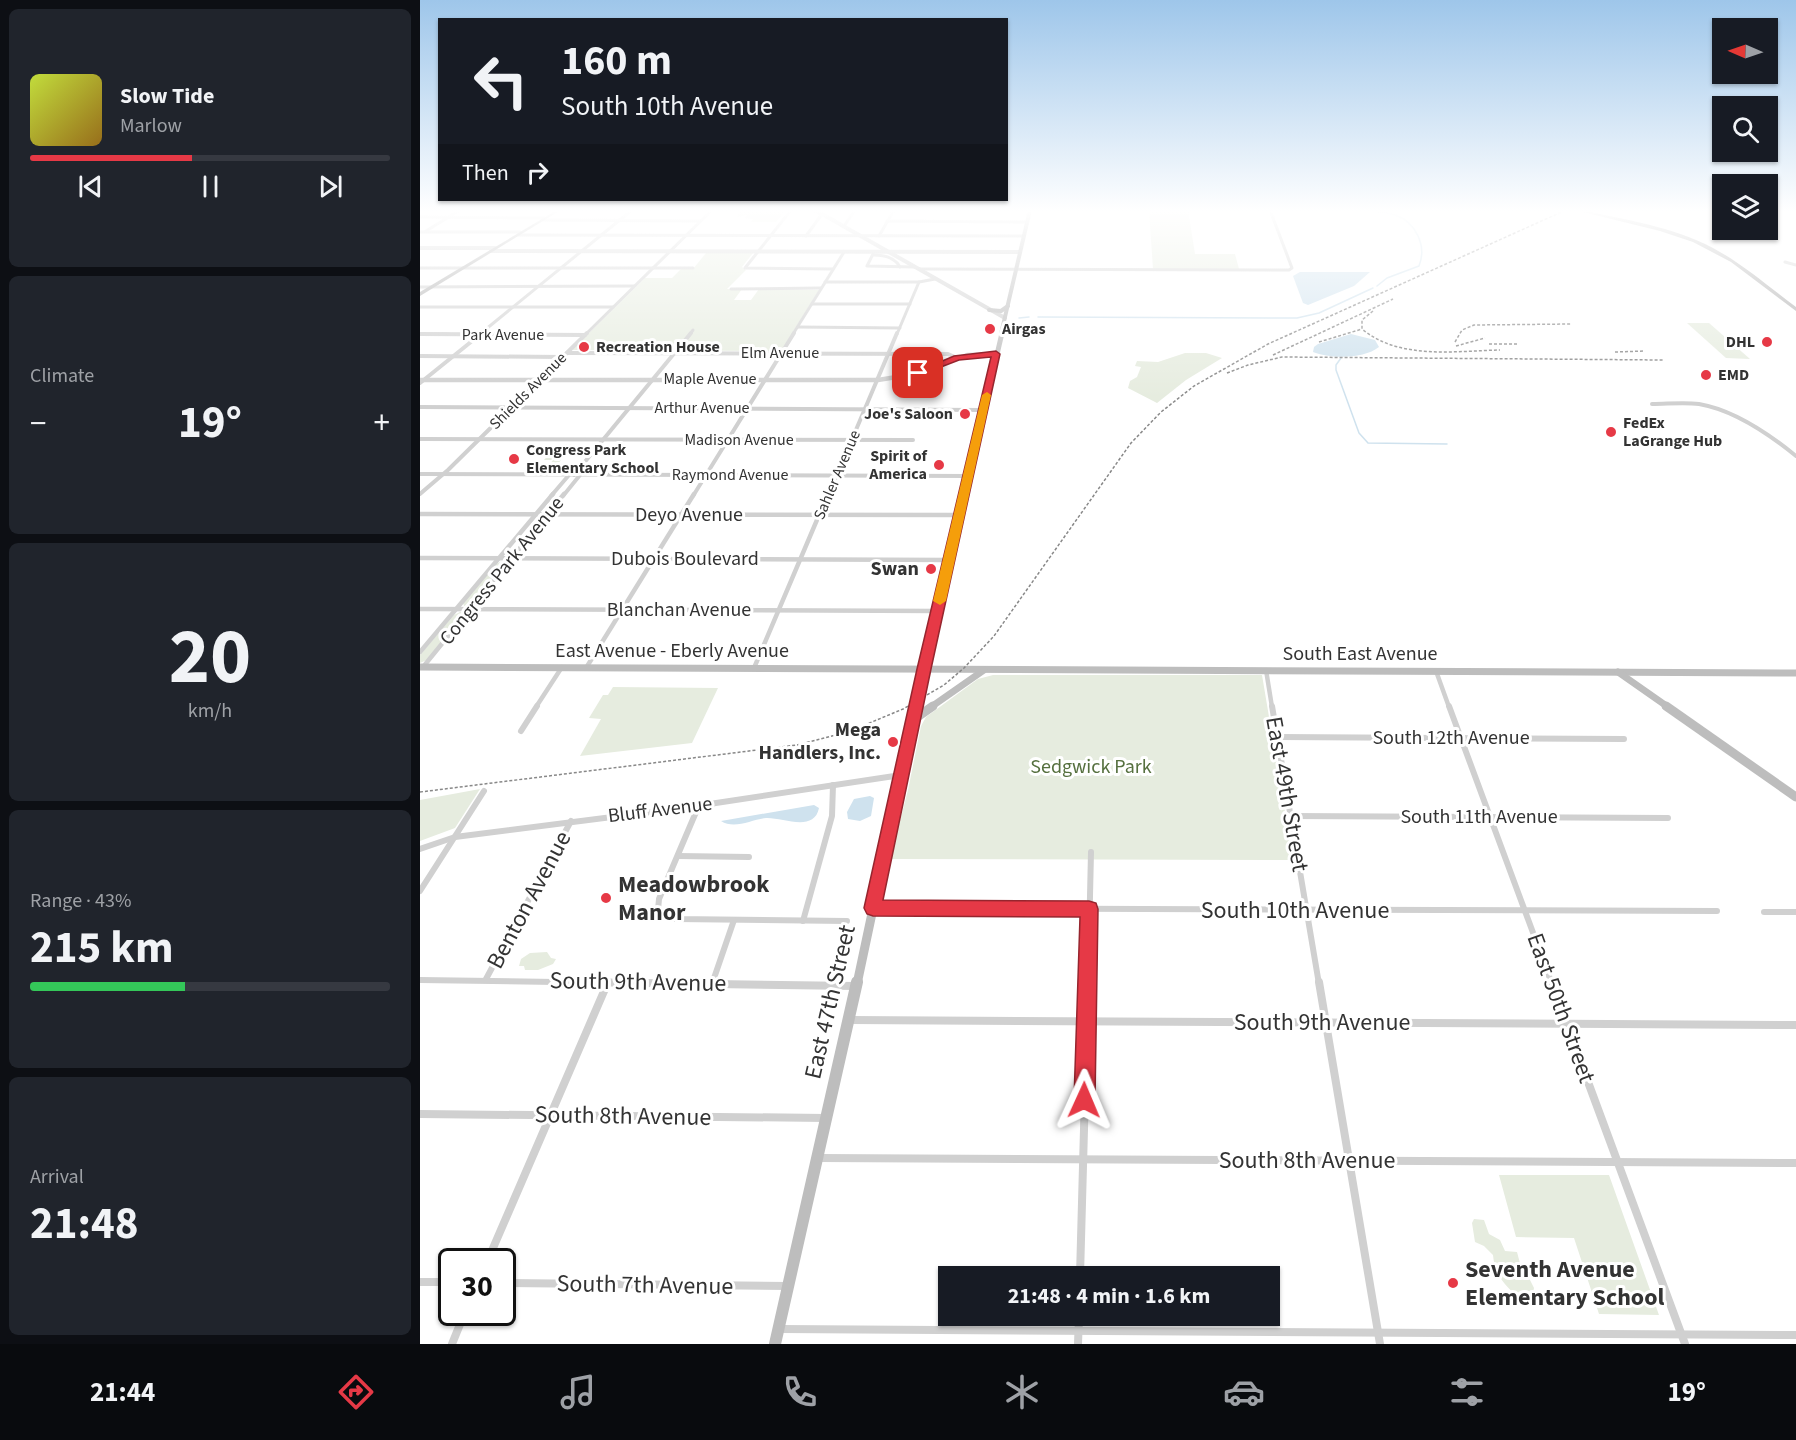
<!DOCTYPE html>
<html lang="en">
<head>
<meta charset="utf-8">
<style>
  body { margin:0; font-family:"Source Sans 3",sans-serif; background:#20242c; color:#f1f3f6; height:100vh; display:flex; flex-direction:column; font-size:22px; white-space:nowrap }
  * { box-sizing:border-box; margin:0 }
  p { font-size:20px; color:#9ea1a6 }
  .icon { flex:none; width:33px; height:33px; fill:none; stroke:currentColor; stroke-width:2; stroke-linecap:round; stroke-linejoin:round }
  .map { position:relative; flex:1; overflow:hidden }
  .details { display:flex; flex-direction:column; gap:9px; padding:9px; background:#0d0f14; width:420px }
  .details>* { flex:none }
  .banner { position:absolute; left:18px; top:18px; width:570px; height:183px; border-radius:0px; box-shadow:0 2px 4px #0004; background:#171b24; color:#f1f3f6; overflow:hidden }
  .needle { width:39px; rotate:272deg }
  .controls { position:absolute; left:1292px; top:18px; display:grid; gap:12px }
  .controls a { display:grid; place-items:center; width:66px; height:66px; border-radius:0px; background:#171b24; box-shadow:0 2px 4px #0004; font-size:30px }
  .speed { position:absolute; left:18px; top:1248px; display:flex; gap:12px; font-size:30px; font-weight:700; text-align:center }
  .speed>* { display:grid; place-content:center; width:78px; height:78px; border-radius:50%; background:#171b24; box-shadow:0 2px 4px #0004; line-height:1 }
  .speed .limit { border:3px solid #111; border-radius:9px; background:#fff; color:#111 }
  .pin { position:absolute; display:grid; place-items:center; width:51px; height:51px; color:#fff; margin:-26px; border-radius:12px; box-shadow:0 3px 9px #0006 }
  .me { position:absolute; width:66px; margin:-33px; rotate:1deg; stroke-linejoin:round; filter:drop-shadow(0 0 4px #0008) }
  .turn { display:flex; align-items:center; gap:21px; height:126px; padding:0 24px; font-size:27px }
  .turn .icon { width:78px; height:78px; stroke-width:2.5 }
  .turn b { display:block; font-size:42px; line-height:51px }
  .then { display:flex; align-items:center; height:57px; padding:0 24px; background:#0003; gap:12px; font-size:22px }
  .big { font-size:45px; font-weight:700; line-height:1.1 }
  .details .card { flex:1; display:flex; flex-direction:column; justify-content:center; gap:9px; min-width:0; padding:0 21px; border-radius:9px; background:#20242c }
  .details .dial { align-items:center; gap:0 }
  .dial b { font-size:78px; line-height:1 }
  .song { display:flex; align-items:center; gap:18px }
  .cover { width:72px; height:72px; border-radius:9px; background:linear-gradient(135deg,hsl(70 70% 55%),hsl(40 70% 35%)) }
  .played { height:6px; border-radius:3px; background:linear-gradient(90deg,#e63946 45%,#363941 45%) }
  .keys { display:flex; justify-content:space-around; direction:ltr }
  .heat { display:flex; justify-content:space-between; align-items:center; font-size:33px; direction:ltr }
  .charge { height:9px; border-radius:4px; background:linear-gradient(90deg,#34c759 43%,#363941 0) }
  .trip { position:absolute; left:518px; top:1266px; width:342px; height:60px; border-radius:0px; background:#171b24; box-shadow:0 2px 4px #0004; font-weight:700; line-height:60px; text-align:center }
  .dock { display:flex; height:96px; justify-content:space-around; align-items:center; background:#090b0e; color:#9ea1a6 }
  .dock .icon { width:42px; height:42px }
  .dock .on { color:#e63946 }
  .dock b { font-size:27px; color:#f1f3f6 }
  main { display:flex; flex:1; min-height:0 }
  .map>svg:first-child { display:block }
</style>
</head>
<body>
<main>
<section class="details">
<div class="card">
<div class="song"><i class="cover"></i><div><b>Slow Tide</b><p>Marlow</p></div></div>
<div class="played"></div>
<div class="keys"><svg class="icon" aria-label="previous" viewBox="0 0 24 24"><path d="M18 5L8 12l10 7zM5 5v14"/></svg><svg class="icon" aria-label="pause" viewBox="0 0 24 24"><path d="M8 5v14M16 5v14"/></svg><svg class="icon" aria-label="next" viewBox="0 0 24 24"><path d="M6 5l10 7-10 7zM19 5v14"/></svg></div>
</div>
<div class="card"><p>Climate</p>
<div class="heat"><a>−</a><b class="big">19°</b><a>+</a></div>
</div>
<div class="card dial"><b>20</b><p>km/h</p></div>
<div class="card"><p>Range · 43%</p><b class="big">215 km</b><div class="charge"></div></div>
<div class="card"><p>Arrival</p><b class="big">21:48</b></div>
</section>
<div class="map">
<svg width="1376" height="1344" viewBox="0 0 1376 1344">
  <rect width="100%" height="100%" fill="#fff"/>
  <g fill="#e6ecdf">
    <polygon points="337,210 366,210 356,222 331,222 333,219 325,218 327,215 317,217 320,211"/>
    <polygon points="729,210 768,210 775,254 815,254 819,269 733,269"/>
    <polygon points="286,253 333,253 322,267 326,270 307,289 322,289 314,300 331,300 339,289 399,290 361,351 152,350 225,278 252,278 261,269 273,269"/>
    <polygon points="1267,323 1289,323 1330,359 1306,358"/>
    <polygon points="765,353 786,353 802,358 766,380 737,403 708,388 710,381 717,377 721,367 715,366 717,361 738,362"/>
    <polygon points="138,444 154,444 133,470 125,470 138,454 131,460 124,460"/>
    <polygon points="82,561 86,562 53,604 44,606 43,603 76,564"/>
    <polygon points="40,612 45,613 7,660 0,663 0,655 34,615"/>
    <polygon points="573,675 842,675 873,860 470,859 488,790 501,726 506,717 558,679"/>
    <polygon points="193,687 298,688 272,743 160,756 181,719 169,718 183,695 188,695"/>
    <polygon points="60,789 35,828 0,841 0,800"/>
    <polygon points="127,952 131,958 136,959 133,964 118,970 105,970 104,966 99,966 101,959 110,953"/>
    <polygon points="1079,1175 1189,1175 1239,1315 1179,1314 1154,1238 1096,1237"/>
    <path d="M1054 1219 1064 1220 1069 1234 1080 1240 1085 1251 1097 1252 1102 1271 1106 1272 1114 1288 1112 1297 1098 1298C1084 1283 1075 1276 1073 1255L1064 1246 1055 1242 1052 1223Z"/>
  </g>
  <g fill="#cfe2ee">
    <polygon points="880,272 950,272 934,286 888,305 883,303 873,276"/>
    <path d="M931 334 955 340 959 347C944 359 910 359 893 352L894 347 898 344Z"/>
    <polygon points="450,796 454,798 451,816 440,821 428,819 427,812 434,799"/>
    <path d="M394 805 399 808C394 833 362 817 346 818 332 819 315 830 301 821Z"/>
  </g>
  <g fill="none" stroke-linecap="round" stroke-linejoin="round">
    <g stroke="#cfe2ee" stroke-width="1.5">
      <path d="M951 210C959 213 967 212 975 215 996 222 1007 246 999 266L967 278 957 286"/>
      <polyline points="618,317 877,318 899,313 953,288"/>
      <polyline points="599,318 609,317"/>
      <polyline points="921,358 916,365 916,370 939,433 948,443 1027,444"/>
    </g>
    <g stroke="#d0d0d0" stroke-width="3">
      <polyline points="371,210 325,268 413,269"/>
      <polyline points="0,217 124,218"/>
      <polyline points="122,220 280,221"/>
      <polyline points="467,221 607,222"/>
      <polyline points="424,226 435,210"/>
      <polyline points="6,231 40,210"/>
      <polyline points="0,232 100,232"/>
      <polyline points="98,235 604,236"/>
      <polyline points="386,236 402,214"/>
      <polyline points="459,236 474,210"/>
      <polyline points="454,252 447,266 495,267"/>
      <path d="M454 255C464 255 475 258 480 267"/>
      <polyline points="1365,262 1376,265"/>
      <polyline points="0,268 273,268"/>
      <polyline points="499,269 869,270 872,268 850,210"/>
      <polyline points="405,282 499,282 515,279"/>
      <polyline points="0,287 214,286"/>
      <polyline points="311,289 401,288"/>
      <polyline points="392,304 490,304"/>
      <polyline points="0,307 193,307"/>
      <polyline points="378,327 480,328"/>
      <polyline points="0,334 29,334"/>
      <polyline points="60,334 212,210"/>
      <polyline points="166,334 292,210"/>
      <polyline points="270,334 273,330"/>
      <polyline points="373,334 424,252"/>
      <polyline points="477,334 499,282"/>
    </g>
    <g stroke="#d0d0d0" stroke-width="4">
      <polyline points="0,334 165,335"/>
      <polyline points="147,353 528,354 537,358"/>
      <polyline points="0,356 142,357"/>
      <polyline points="0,383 62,333"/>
      <path d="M1232 404C1247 404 1264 402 1279 404 1314 410 1349 434 1376 456"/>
      <polyline points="0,407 563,410"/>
      <polyline points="0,439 493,440"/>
      <polyline points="0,474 548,476"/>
      <polyline points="154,475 271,333"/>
      <polyline points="0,494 28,470 167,333"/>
      <polyline points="131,496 149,475"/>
      <polyline points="143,496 160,475"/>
      <polyline points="273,496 374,333"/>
      <polyline points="408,496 477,333"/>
    </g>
    <g stroke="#d0d0d0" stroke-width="4.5">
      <polyline points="0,514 539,515"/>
      <polyline points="0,558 529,560"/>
      <polyline points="0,609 517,611"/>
      <polyline points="0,652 133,494"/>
      <polyline points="3,667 144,494"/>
      <polyline points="166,668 274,494"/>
      <polyline points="334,668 408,494"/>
      <polyline points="846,670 852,707"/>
      <polyline points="1016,671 1029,707"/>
      <polyline points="116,707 142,667"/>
    </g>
    <g stroke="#d0d0d0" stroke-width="6">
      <polyline points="852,706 899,984"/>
      <polyline points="1029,706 1132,984"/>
      <polyline points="101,731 117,706"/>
      <polyline points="858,737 1204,739"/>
      <polyline points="279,805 239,899 238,910 241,916 256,919 427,921"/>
      <polyline points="871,816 1248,818"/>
      <polyline points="0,849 35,837 263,808 481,775"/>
      <polyline points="258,856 329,857"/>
      <polyline points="0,891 64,791"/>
      <polyline points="453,908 1297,911"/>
      <polyline points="1344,912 1376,912"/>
      <polyline points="383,921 412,816 413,785"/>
      <polyline points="66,979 151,821"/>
      <polyline points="0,980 264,984"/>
      <polyline points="292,984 314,920"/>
      <polyline points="668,984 671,852"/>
    </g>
    <g stroke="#d0d0d0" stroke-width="8">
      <polyline points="155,982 436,986"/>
      <polyline points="899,982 960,1344"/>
      <polyline points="1131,982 1265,1344"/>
      <polyline points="430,1020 1376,1025"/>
      <polyline points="0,1114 406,1118"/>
      <polyline points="399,1158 1376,1163"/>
      <polyline points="67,1262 188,982"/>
      <polyline points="660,1276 668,982"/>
      <polyline points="0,1282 32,1282"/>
      <polyline points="82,1283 368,1286"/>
      <polyline points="360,1329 1376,1335"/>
      <polyline points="32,1344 45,1312"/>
      <polyline points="658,1344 659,1316"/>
    </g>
    <g stroke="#d0d0d0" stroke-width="4">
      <polyline points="395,210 585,318"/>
      <polyline points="0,248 75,248"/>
      <polyline points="71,251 600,252"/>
    </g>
    <polyline stroke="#d0d0d0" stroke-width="4.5" points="0,380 458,380 495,374 547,355 576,354"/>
    <g stroke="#bdbdbd" stroke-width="4">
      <polyline points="569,310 581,311 588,306"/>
      <polyline points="581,334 610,210"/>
    </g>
    <polyline stroke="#bdbdbd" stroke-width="5" points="544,496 582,333"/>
    <g stroke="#bdbdbd" stroke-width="7">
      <polyline points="0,667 1376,673"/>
      <polyline points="1198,672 1248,707"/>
      <polyline points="496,707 544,494"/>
      <polyline points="511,707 564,670"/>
    </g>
    <g stroke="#bdbdbd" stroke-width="9">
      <polyline points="1246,706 1376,797"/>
      <polyline points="493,720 513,706"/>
      <polyline points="437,984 496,706"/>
    </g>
    <polyline stroke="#bdbdbd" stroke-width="12" points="355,1344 437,982"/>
    <g fill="#ababab" fill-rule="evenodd">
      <polygon points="137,210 141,210 0,296 0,292"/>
      <path d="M1155 210H1161C1205 220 1252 226 1293 248 1323 264 1349 287 1376 307V311L1311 262 1273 242 1240 231Z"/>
    </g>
    <g stroke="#888" stroke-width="1.5" stroke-dasharray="3 2" stroke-linecap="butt">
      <path d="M953 311 942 320V329C979 360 1035 351 1080 350"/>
      <polyline points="899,342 942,329"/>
      <polyline points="1035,342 1042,330 1054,325 1152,324"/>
      <polyline points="1069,344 1099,344"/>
      <polyline points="1036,346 1065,338"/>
      <polyline points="1195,352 1225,351"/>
      <polyline points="853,355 973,299"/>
      <polyline points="807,373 828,365 862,357 1243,360"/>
      <polyline points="0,792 377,745 428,732 483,709 524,685 544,668 574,636 711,443 741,412 774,386 848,344 1146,210"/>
    </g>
  </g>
  <linearGradient id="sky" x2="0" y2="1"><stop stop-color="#9ec6ea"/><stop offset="0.53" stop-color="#fff"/><stop offset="1" stop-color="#fff" stop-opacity="0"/></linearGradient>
  <rect width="1376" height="398" fill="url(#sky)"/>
  <polygon fill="#e63946" stroke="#96252e" stroke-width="1.5" points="576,351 580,354 511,669 463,900 669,901 676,903 678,909 675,1100 672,1107 664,1110 657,1107 654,1100 660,917 453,916 447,914 444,908 497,669 571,357 539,360 498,376 494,373 534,356"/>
  <polygon fill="#f59e0b" points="567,392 571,395 526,601 520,605 513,601 562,395"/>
  <g fill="#e63946" stroke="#fff" stroke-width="2">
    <circle cx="570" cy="329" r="6"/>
    <circle cx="1347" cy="342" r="6"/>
    <circle cx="164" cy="347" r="6"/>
    <circle cx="1286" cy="375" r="6"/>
    <circle cx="545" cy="414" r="6"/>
    <circle cx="1191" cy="432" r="6"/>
    <circle cx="94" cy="459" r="6"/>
    <circle cx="519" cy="465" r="6"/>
    <circle cx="511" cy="569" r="6"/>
    <circle cx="473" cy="742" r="6"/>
    <circle cx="186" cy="898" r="6"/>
    <circle cx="1033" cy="1283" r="6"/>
  </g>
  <g text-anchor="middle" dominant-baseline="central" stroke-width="6" stroke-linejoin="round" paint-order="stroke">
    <g font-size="16" font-weight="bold" fill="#333" stroke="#fff" text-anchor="start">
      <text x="582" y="329">Airgas</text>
      <text x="1335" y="342" text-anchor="end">DHL</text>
      <text x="176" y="347">Recreation House</text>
      <text x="1298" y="375">EMD</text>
      <text x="533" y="414" text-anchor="end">Joe's Saloon</text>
      <text x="1203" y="423">FedEx<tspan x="1203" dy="18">LaGrange Hub</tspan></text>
      <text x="106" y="450">Congress Park<tspan x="106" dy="18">Elementary School</tspan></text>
      <text x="507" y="456" text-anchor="end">Spirit of<tspan x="507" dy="18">America</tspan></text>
    </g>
    <g font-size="16" fill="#333" stroke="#fff">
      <text x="83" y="335">Park Avenue</text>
      <text x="360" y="353">Elm Avenue</text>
      <text x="290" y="379">Maple Avenue</text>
      <text transform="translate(108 391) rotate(-45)">Shields Avenue</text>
      <text x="282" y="408">Arthur Avenue</text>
      <text x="319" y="440">Madison Avenue</text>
      <text x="310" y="475">Raymond Avenue</text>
      <text transform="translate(417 475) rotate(-67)">Sahler Avenue</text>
    </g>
    <g font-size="20" fill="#333" stroke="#fff">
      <text x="269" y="515">Deyo Avenue</text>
      <text x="265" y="559">Dubois Boulevard</text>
      <text transform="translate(82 571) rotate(-51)">Congress Park Avenue</text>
      <text x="259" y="610">Blanchan Avenue</text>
      <text x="252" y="651">East Avenue - Eberly Avenue</text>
      <text x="940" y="654">South East Avenue</text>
      <text x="1031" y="738">South 12th Avenue</text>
      <text transform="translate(240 810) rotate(-7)">Bluff Avenue</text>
      <text x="1059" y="817">South 11th Avenue</text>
    </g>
    <g font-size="20" font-weight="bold" fill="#333" stroke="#fff" text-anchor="end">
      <text x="499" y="569">Swan</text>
      <text x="461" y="730">Mega<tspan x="461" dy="23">Handlers, Inc.</tspan></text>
    </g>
    <g font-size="20" fill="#56703f" stroke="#fff">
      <text x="671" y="767">Sedgwick Park</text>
    </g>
    <g font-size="24" fill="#333" stroke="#fff">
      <text transform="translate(867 794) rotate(80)">East 49th Street</text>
      <text transform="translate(109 900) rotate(-62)">Benton Avenue</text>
      <text x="875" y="910">South 10th Avenue</text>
      <text transform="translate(218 982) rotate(1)">South 9th Avenue</text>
      <text transform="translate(410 1002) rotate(-77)">East 47th Street</text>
      <text transform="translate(1141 1008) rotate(70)">East 50th Street</text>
      <text x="902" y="1022">South 9th Avenue</text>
      <text transform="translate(203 1116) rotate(1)">South 8th Avenue</text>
      <text x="887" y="1160">South 8th Avenue</text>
      <text transform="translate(225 1285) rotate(1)">South 7th Avenue</text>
    </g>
    <g font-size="24" font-weight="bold" fill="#333" stroke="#fff" text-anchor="start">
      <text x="198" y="884">Meadowbrook<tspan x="198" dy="28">Manor</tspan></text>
      <text x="1045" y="1269">Seventh Avenue<tspan x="1045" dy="28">Elementary School</tspan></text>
    </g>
  </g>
</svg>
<div class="controls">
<a><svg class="needle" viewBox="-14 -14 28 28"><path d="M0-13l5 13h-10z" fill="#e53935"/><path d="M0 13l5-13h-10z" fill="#9ea1a6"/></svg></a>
<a><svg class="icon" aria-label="search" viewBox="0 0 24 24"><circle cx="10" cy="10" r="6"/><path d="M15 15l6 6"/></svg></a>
<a><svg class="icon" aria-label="layers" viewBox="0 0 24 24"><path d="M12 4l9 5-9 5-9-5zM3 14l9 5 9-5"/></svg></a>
</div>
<div class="speed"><div class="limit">30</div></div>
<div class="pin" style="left:498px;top:373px;background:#d93025"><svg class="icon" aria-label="arrive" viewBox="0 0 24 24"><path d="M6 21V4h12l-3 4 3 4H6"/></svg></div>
<svg class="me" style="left:664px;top:1100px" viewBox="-20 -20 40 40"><path d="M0-17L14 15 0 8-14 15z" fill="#e63946" stroke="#fff" stroke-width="4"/></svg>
<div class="trip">21:48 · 4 min · 1.6 km</div>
<div class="banner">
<div class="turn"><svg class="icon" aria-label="left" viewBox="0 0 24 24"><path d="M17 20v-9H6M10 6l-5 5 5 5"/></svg><div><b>160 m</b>South 10th Avenue</div></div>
<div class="then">Then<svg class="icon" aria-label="right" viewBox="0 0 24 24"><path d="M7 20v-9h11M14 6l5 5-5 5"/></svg></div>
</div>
</div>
</main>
<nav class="dock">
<b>21:44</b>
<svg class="icon on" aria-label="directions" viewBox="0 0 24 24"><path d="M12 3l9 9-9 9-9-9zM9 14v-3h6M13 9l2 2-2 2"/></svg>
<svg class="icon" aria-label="music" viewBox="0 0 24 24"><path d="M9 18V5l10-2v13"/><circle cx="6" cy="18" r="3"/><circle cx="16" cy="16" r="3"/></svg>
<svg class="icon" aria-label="phone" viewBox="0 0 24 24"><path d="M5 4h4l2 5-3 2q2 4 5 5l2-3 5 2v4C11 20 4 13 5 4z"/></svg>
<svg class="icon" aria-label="climate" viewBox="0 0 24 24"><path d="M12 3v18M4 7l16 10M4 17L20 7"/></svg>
<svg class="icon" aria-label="car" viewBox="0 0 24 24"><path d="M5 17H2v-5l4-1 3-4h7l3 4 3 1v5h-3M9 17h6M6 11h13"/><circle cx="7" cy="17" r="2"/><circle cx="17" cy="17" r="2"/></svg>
<svg class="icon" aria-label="filters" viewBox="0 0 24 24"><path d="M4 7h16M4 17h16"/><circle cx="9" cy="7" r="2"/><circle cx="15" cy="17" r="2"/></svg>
<b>19°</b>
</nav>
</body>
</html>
